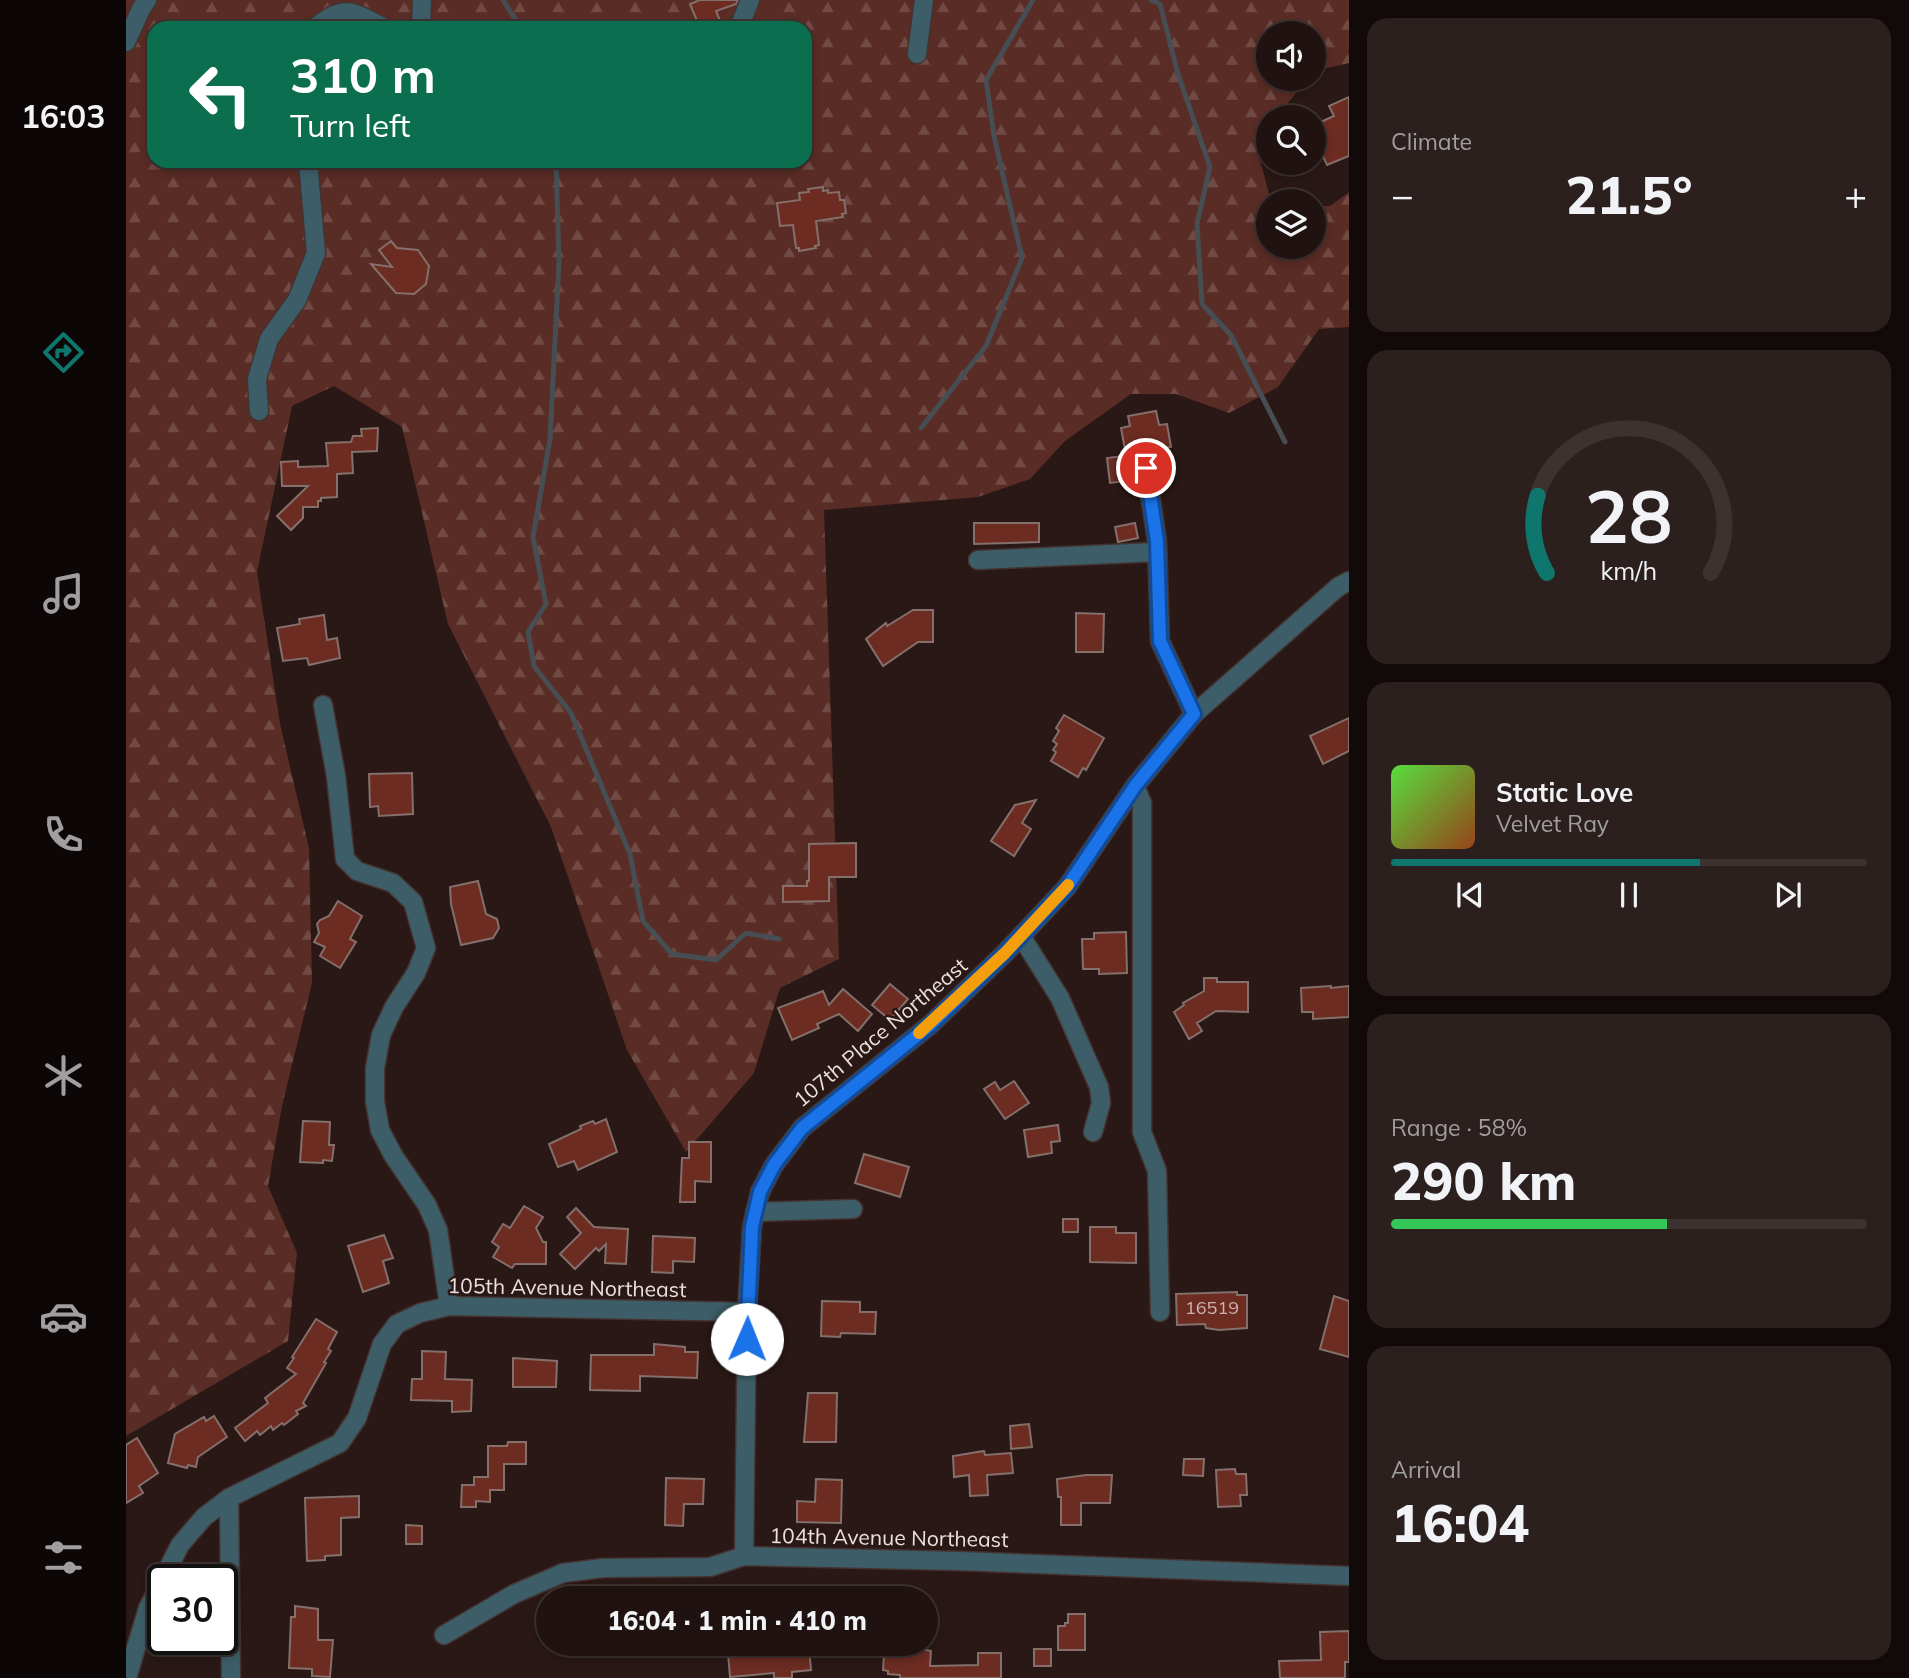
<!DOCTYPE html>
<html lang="en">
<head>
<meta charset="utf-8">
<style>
  body { margin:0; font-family:Mulish,sans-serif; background:#2c201e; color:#f1f3f6; height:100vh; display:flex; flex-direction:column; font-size:26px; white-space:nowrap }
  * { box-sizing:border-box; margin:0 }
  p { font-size:23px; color:#a19e9f }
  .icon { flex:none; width:38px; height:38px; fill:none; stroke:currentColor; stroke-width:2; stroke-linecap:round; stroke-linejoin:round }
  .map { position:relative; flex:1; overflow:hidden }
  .side { display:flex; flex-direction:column; gap:18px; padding:18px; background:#110a09; width:560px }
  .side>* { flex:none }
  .banner { position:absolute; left:21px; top:21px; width:665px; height:147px; border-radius:21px; box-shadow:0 4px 10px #0003,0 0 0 2px #3c3230; background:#0b6e4f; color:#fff; overflow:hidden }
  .buttons { position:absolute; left:1130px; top:21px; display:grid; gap:14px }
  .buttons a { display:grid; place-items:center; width:70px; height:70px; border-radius:50%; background:#1f1210; box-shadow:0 4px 10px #0003,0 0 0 2px #3c3230; font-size:35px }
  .speed { position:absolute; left:21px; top:1564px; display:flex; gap:14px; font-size:35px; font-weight:700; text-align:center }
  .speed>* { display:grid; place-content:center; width:91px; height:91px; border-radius:50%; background:#1f1210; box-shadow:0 4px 10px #0003,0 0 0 2px #3c3230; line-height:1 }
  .speed .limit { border:4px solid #111; border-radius:10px; background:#fff; color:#111 }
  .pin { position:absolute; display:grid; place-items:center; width:60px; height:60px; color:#fff; margin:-30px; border:4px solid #fff; border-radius:50%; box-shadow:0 2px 7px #0007 }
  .me { position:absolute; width:77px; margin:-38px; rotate:1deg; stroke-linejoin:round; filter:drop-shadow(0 0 5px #0008) }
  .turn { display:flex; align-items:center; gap:24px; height:147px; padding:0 28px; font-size:32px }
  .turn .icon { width:91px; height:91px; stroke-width:2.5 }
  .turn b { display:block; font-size:49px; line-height:60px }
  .big { font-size:52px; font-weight:800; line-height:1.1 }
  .side .card { flex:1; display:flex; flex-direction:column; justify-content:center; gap:10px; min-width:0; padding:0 24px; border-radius:21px; background:#2c201e }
  .side .dial { align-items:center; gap:0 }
  .dial svg { height:182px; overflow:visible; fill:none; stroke:#3c3230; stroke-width:7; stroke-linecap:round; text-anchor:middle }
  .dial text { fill:#f1f3f6; stroke:none }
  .song { display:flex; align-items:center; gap:21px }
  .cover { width:84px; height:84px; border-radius:10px; background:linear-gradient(135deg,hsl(110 70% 55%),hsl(20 70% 35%)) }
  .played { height:7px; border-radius:4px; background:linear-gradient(90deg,#0f766e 65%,#3c3230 65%) }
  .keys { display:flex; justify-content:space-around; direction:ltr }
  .heat { display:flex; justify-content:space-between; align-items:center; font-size:38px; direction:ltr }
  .charge { height:10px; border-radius:5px; background:linear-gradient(90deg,#34c759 58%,#3c3230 0) }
  .trip { position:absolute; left:410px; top:1586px; width:402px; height:70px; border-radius:35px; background:#1f1210; box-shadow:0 4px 10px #0003,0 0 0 2px #3c3230; font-weight:800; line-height:70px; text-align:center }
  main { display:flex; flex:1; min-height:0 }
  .tabs { display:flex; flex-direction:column; width:126px; justify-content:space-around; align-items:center; background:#0c0706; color:#a19e9f }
  .tabs .icon { width:49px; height:49px }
  .tabs .on { color:#0f766e }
  .tabs b { font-size:32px; color:#f1f3f6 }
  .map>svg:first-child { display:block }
</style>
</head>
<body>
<main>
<nav class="tabs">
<b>16:03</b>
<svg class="icon on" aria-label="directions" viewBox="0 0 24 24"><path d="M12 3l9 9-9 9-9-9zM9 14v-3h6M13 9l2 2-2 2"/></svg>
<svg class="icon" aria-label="music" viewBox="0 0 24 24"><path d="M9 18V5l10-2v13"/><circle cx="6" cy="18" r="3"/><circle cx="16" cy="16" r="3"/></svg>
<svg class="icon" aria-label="phone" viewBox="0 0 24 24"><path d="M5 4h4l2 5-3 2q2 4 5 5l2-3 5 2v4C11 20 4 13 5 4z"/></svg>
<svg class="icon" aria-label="climate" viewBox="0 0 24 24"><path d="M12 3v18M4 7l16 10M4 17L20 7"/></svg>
<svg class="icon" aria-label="car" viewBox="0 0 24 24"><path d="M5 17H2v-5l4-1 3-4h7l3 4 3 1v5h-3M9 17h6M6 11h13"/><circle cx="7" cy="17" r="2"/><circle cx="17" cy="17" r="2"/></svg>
<svg class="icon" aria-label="filters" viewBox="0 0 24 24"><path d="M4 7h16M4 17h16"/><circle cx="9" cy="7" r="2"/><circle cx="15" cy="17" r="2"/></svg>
</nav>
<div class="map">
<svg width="1223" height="1678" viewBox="0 0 1223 1678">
  <defs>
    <pattern id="forest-firs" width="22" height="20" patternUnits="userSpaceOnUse" patternTransform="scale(1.75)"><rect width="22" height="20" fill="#592c25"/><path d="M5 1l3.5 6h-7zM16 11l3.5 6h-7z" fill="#714a44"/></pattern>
  </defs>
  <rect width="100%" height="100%" fill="#291815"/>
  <path fill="url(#forest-firs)" fill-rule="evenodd" d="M0 0H1223V63L1188 71V33H1143V79H1181L1151 117H1143V128L1130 145 1145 201H1143V247H1188V206H1204L1223 192V327L1193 329 1152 387 1103 413 1050 394H1005L939 441 904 479 852 497 698 510 713 959 654 988 628 1073 560 1152 501 1050 425 827 322 624 276 427 208 386 166 406 131 572 154 724 183 848 186 983 156 1106 142 1186 171 1253 162 1341 0 1436ZM28 28H679V161H28Z"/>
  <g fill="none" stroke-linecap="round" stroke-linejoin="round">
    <g stroke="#474e53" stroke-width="5">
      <polyline points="377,0 395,28"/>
      <polyline points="1025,0 1034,4 1052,74 1084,167 1071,224 1076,304 1105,335 1159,442"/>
      <polyline points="430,161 433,262 424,439 407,537 420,604 402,632 408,666 445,713 504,854 517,921 546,954 590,960 620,933 653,939"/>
      <polyline points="795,428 860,346 896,258 868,136 860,80 907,0"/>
    </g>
  </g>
  <g fill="#6c2c22" stroke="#846f6b" stroke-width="2">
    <polygon points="574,0 612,0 610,4 590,11 597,28 574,28 564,4"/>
    <polygon points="1223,97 1223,156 1201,165 1188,137 1188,125 1208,116 1203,106"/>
    <polygon points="697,187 697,191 702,190 702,193 713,192 714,200 718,200 720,213 716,214 717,217 690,221 693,245 689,246 690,248 673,251 673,248 670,248 667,225 654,226 651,203 674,200 673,193 683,192 682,189"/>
    <polygon points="265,241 271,248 292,250 303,266 300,284 288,294 270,293 245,264 266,267 253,250"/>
    <polygon points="1030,411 1033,425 1041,424 1045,447 1000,455 995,428 1004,426 1002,416"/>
    <polygon points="252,428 251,451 226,452 227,473 211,474 211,497 195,498 195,501 192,501 192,507 177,507 177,518 165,530 151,516 182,486 156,486 155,462 172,461 172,467 202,466 200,443 225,442 227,436 236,436 235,429"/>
    <polygon points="1004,455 1008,480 984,483 981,458"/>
    <polygon points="848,523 913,523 913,542 848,544"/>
    <polygon points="1009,523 1012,538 992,542 989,527"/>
    <polygon points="787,610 807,610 807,642 792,642 757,666 740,639 760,623 761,626"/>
    <polygon points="950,613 978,614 977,652 950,652"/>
    <polygon points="198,615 201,640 211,638 214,658 183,665 181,658 157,661 151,628 174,624 173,619"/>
    <polygon points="938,715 978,738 960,770 957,768 952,777 925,761 930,752 927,750 931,744 927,741 933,731 930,728"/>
    <polygon points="1223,718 1223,751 1197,764 1184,736"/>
    <polygon points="286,773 287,814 253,816 252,806 244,807 243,774"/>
    <polygon points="910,800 896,823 905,829 888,856 865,841 889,805"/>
    <polygon points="730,843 730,877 703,877 703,901 657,902 657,886 681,886 681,881 683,881 683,844"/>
    <polygon points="352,881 360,914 371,919 373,928 367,938 335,945 325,904 324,887"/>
    <polygon points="212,901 236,916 224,939 230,942 214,968 194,956 199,947 188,942 193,933 191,924 194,920 203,916"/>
    <polygon points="1000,932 1001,973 973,974 973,969 957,969 956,939 968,939 968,933"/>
    <polygon points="1078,978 1091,978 1091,982 1122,982 1122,1012 1090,1011 1071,1023 1076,1031 1063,1039 1048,1012 1058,1005 1057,1003 1078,991"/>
    <polygon points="764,984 782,999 764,1020 746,1005"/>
    <polygon points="1205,986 1205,988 1223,986 1223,1017 1187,1019 1187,1012 1176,1012 1175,988"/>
    <polygon points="717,989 746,1014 732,1031 713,1014 691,1024 693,1028 666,1040 652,1008 697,991 703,1005"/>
    <polygon points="888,1081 903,1103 879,1119 858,1089 869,1082 874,1090"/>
    <polygon points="480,1119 491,1152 452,1170 448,1161 432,1167 423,1144 455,1129 454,1126 467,1121 469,1124"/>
    <polygon points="177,1121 204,1122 203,1145 208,1145 206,1161 197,1160 197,1163 174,1162"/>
    <polygon points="932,1125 934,1141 925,1142 926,1153 902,1157 898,1130"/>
    <polygon points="563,1142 585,1142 585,1182 569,1181 569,1202 554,1202 556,1158 563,1158"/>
    <polygon points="738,1154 783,1167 774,1197 729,1183"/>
    <polygon points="398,1206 417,1217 410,1228 417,1242 420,1242 420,1264 389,1264 386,1268 367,1257 373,1247 366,1242 377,1224 384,1228"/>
    <polygon points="450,1208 468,1227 502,1229 500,1264 479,1263 480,1244 473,1251 470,1248 449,1269 434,1254 455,1233 441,1217"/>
    <rect x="937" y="1219" width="15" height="13"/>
    <polygon points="964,1227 990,1227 990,1233 1010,1233 1010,1263 964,1262"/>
    <polygon points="258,1235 267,1258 257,1261 263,1283 237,1292 222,1246"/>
    <polygon points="527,1236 569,1238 568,1262 547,1261 547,1273 526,1272"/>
    <polygon points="1111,1292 1111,1295 1121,1295 1121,1328 1093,1330 1080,1328 1079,1324 1051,1325 1050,1294"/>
    <polygon points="1208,1296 1223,1301 1223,1357 1194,1349"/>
    <polygon points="696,1301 734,1302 734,1312 750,1312 749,1334 715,1333 714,1337 695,1336"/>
    <polygon points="190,1319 211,1332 202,1349 205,1351 198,1362 200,1363 177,1403 180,1406 170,1411 172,1414 158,1425 156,1423 147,1430 145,1426 134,1435 131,1431 119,1441 109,1428 142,1403 139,1398 170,1374 161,1368 168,1358 166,1357"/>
    <polygon points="528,1344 559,1347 559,1352 572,1352 571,1378 514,1376 514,1391 464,1390 465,1355 528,1355"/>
    <polygon points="296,1351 320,1352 319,1379 346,1380 345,1411 326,1412 326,1401 285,1400 286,1379 296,1379"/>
    <polygon points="387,1358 431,1361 430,1387 387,1387"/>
    <polygon points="682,1393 711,1393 710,1442 678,1442"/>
    <polygon points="88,1416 101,1437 72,1457 70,1467 62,1465 61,1468 42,1463 49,1434 78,1417 80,1421"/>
    <polygon points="903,1424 906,1447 885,1449 884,1426"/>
    <polygon points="11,1438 32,1473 13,1486 17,1493 0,1503 0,1445"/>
    <polygon points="382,1442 400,1442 400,1464 378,1464 378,1490 364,1490 364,1502 350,1501 350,1507 335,1507 336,1485 348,1485 348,1477 362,1477 362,1446 381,1446"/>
    <polygon points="858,1451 859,1455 885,1453 887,1473 861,1475 862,1495 844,1496 843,1475 828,1477 827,1456"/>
    <polygon points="1058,1459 1078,1459 1077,1476 1057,1475"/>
    <polygon points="1109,1469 1110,1474 1120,1474 1121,1495 1114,1495 1115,1506 1092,1507 1090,1470"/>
    <polygon points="960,1475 986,1475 984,1503 955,1503 955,1525 935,1525 935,1497 932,1497 931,1479"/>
    <polygon points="540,1478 578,1479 577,1504 558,1504 557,1526 539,1525"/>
    <polygon points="690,1479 716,1480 715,1523 671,1522 671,1501 689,1502"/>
    <polygon points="233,1496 233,1517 215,1518 215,1555 199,1556 199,1560 181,1561 179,1498"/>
    <polygon points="280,1525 296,1526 296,1544 280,1544"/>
    <polygon points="169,1606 192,1609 192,1640 207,1640 204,1677 186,1676 186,1669 163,1668 165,1617 169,1617"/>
    <polygon points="942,1614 959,1614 959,1650 932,1650 932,1626 939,1626 939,1623 942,1623"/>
    <polygon points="1223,1631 1223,1662 1219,1662 1219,1678 1154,1678 1153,1661 1195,1660 1194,1632"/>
    <polygon points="626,1643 649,1643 650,1650 683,1647 685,1670 666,1672 666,1678 648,1678 648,1673 604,1677 602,1653 627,1651"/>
    <polygon points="783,1646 805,1651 804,1666 852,1665 852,1653 875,1653 875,1678 774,1678 774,1675 762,1674 762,1671 757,1670 758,1654"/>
    <rect x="908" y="1649" width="17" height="17"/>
  </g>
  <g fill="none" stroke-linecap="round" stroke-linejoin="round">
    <g stroke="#443431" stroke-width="21">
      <g id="minor">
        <polyline points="616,20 624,0"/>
        <path d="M189 28C219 2 228 13 259 28"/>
        <polyline points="295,28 296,0"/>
        <polyline points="0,42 15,9 21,0"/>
        <polyline points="791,54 798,0"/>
        <polyline points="133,411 131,379 143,339 171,300 190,253 182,161"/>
        <polyline points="1020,468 1031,541 1034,641 1068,714"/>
        <polyline points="852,560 1031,552"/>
        <polyline points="197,705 210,776 219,859 231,871 267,883 287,902 300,948 290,973 268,1007 255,1035 249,1068 249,1102 254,1130 267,1155 301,1205 312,1230 323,1306"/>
        <polyline points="1009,786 1016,803 1016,1132 1031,1171 1034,1312"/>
        <polyline points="895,936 934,998 973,1087 975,1103 967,1132"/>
        <polyline points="629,1212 727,1209"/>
        <polyline points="103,1498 105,1678"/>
        <polyline points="618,1556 621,1312 626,1227 634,1192 648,1165 676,1128 804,1025 879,953 941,887 1009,786 1068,714 1212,587 1223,581"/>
        <polyline points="318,1635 388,1594 437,1573 477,1568 584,1567 618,1556 834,1561 1223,1576"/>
        <polyline points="1,1678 22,1608 54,1545 78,1517 103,1498 214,1443 231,1418 256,1344 271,1324 294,1313 323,1306 621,1312"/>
      </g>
    </g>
    <use href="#minor" stroke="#3d5e69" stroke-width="18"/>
  </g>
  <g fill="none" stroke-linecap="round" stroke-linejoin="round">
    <g stroke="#114b97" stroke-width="18">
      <polyline id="route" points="621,1339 626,1227 634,1192 648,1165 676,1128 804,1025 879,953 941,887 1009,786 1068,714 1034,641 1031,541 1020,468"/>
    </g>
    <use href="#route" stroke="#1a73e8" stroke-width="12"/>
    <polyline stroke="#f59e0b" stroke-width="12" points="793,1033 879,953 942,885"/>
  </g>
  <g text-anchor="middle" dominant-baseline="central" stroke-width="5" stroke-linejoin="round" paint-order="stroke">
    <g font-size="18" fill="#ccb3af">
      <text x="1086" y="1307">16519</text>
    </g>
    <g font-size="21" fill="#ece0de" stroke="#291815">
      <text transform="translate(754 1032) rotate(-40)">107th Place Northeast</text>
      <text transform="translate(441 1287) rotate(1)">105th Avenue Northeast</text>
      <text transform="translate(763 1537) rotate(1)">104th Avenue Northeast</text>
    </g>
  </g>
</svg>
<div class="buttons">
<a><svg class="icon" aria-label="sound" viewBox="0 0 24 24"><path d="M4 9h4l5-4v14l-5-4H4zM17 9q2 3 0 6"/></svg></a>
<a><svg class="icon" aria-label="search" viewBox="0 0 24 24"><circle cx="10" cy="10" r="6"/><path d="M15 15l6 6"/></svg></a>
<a><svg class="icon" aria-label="layers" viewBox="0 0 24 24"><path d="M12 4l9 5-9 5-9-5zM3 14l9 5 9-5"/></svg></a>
</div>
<div class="speed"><div class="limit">30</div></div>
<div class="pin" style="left:1020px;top:468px;background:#d93025"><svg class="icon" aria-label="arrive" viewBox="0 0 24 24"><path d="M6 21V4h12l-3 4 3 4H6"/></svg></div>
<svg class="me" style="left:621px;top:1339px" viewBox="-20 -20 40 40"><circle r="19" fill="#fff"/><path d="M0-13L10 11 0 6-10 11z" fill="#1a73e8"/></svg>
<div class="trip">16:04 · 1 min · 410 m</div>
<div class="banner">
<div class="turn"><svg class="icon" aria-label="left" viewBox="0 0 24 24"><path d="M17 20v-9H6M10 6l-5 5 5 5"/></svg><div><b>310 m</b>Turn left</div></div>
</div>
</div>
<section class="side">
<div class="card"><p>Climate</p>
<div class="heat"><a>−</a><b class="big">21.5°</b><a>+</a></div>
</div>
<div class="card dial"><svg viewBox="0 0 100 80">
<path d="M14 69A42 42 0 1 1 86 69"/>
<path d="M14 69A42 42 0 0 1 10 35" stroke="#0f766e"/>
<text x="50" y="56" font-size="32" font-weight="700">28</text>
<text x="50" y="72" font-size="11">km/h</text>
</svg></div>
<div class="card">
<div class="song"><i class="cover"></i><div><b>Static Love</b><p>Velvet Ray</p></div></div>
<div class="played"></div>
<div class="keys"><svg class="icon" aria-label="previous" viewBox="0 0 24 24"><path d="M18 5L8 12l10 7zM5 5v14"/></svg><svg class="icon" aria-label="pause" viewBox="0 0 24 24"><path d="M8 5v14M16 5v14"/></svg><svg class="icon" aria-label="next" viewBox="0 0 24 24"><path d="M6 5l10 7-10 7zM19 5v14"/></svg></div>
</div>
<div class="card"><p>Range · 58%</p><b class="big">290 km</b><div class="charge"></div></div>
<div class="card"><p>Arrival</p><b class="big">16:04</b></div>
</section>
</main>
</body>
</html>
